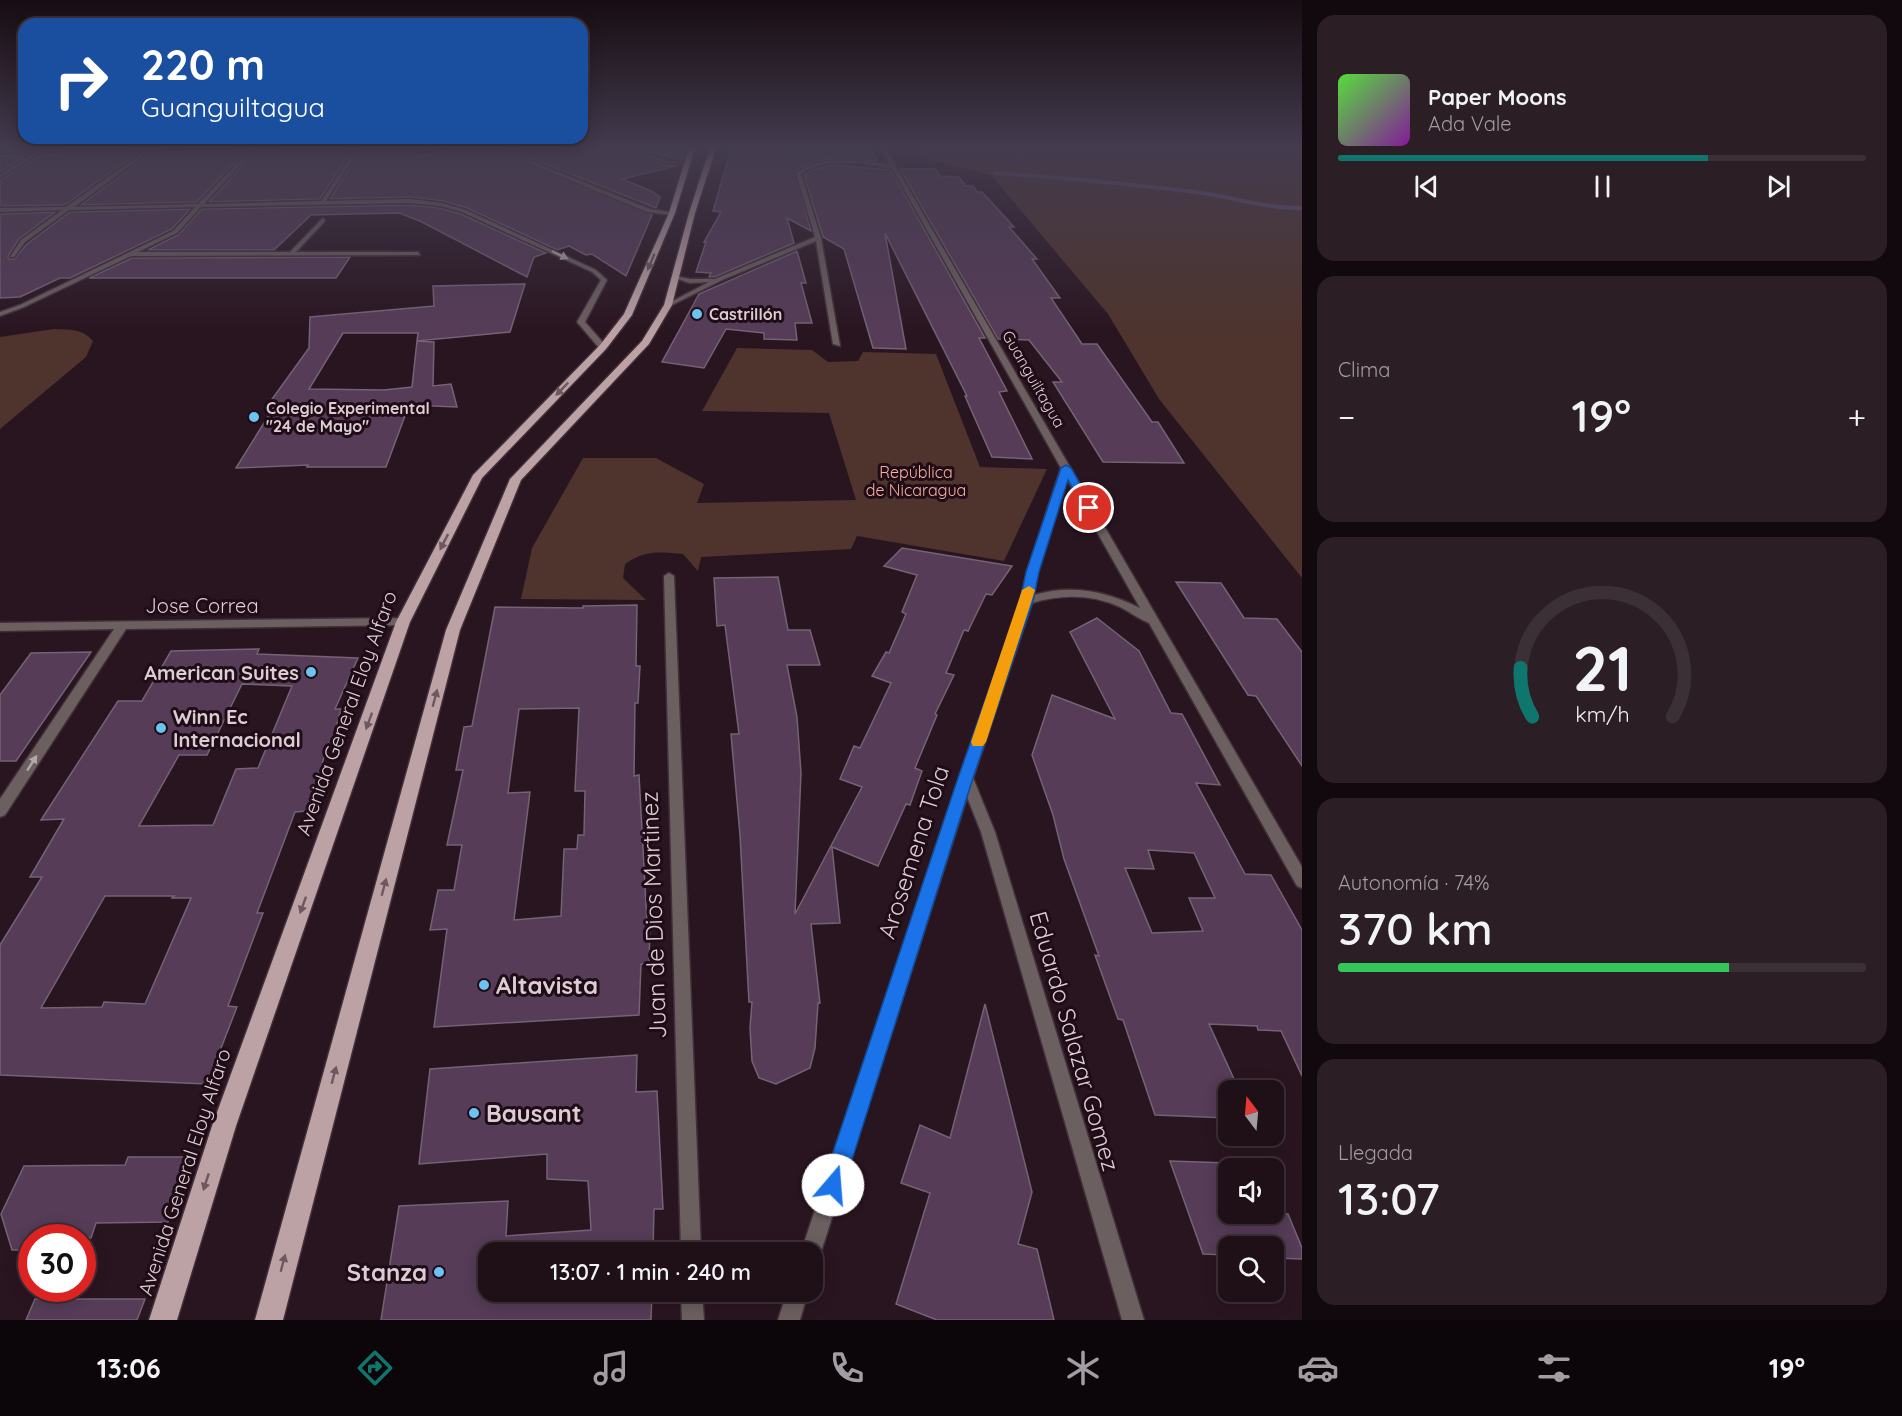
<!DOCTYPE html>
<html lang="es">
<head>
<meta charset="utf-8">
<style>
  body { margin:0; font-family:Quicksand,sans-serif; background:#2c1e25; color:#f1f3f6; height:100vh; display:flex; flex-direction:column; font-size:22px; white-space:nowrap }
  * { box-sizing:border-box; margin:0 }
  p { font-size:20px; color:#a19da2 }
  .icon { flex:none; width:33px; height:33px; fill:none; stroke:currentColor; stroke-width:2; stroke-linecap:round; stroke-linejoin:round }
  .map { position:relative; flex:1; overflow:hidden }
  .side { display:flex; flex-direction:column; gap:15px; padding:15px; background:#11090d; width:600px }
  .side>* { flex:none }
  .guide { position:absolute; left:18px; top:18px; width:570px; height:126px; border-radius:18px; box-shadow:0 3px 15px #0003,0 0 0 2px #3c3037; background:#1a4fa0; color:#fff; overflow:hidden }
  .needle { width:39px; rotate:344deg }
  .buttons { position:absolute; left:1218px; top:1080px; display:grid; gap:12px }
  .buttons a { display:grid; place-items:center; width:66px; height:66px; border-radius:12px; background:#1f1018; box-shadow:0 3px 15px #0003,0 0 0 2px #3c3037; font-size:30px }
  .speed { position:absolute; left:18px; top:1224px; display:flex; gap:12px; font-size:30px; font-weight:700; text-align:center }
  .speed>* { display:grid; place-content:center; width:78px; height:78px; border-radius:50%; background:#1f1018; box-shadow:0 3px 15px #0003,0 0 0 2px #3c3037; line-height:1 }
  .speed .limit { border:9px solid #d22; background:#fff; color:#111 }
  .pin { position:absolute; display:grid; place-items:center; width:51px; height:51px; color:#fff; margin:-26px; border:3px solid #fff; border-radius:50%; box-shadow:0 2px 6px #0007 }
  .me { position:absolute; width:66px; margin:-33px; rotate:18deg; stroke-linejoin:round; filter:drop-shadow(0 0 4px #0008) }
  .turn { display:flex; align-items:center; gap:21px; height:126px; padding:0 24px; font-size:27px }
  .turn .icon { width:78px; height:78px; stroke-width:2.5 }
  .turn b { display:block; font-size:42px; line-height:51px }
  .big { font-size:45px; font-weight:600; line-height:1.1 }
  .side .widget { flex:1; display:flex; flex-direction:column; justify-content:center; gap:9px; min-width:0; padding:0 21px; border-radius:18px; background:#2c1e25 }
  .side .dial { align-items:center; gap:0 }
  .dial svg { height:156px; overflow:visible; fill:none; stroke:#3c3037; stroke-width:7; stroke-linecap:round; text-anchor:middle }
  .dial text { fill:#f1f3f6; stroke:none }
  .song { display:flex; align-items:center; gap:18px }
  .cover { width:72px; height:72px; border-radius:9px; background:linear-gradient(135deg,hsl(110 70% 55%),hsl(290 70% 35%)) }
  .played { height:6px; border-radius:3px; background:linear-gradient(90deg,#0f766e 70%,#3c3037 70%) }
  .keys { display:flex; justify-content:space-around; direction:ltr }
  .heat { display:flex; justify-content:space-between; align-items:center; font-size:33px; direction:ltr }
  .charge { height:9px; border-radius:4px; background:linear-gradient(90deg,#34c759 74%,#3c3037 0) }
  .trip { position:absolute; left:478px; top:1242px; width:345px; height:60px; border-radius:18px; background:#1f1018; box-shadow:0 3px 15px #0003,0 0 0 2px #3c3037; font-weight:600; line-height:60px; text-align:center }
  .dock { display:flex; height:96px; justify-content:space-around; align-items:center; background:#0c060a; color:#a19da2 }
  .dock .icon { width:42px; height:42px }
  .dock .current { color:#0f766e }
  .dock b { font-size:27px; color:#f1f3f6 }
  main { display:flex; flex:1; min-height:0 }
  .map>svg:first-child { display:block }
</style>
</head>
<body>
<main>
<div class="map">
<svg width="1302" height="1320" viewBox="0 0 1302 1320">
  <rect width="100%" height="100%" fill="#291520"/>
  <g fill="#4e342d">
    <polygon points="917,148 1302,148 1302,578 1159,399 1108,314 991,175 921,158"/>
    <path d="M54 329C69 330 82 328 93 341L86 357 0 429V337Z"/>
    <path d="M737 348 812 350 828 362 858 361 863 352 936 354 980 467 1047 469 1004 561 857 536 851 549 701 557 698 571 683 554C658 552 646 550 625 564L623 578 646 600 521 599 532 548 583 458H656L704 484 697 503 856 500 829 413 702 411Z"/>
  </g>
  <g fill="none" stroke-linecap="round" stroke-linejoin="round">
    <path stroke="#625577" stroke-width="4" d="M995 173C1064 178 1133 184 1202 193 1236 198 1268 209 1302 208"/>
  </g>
  <g fill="#563c57" stroke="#746275" stroke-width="1.5" fill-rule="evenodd">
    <polygon points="353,148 320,199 209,202 257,150"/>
    <polygon points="362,148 418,148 415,157 458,148 491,148 652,215 626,276 592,254 586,255 569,246 557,250 467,208 443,201 410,197 330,199"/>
    <polygon points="505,148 619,148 665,165 676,166 622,179 651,191 660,197 656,208"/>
    <polygon points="634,148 687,148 680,160"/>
    <polygon points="731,149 864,150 871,151 877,161 829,159 806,165 795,171 811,231 787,218 794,243 715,277 709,277 711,273 696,272 706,242 704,242 721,212 713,211"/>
    <polygon points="247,150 197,202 81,205 153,152"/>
    <polygon points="139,152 65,205 0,206 0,180 41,155"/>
    <polygon points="27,155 0,172 0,156"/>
    <polygon points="833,165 891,170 985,338 979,338 1007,391 999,392 1032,459 992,457 965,396 967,396 885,233 906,349 873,348 844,249 823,237 804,175 812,170"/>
    <polygon points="900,169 935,169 940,176 959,177 966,186 973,186 977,192 982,192 1014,227 1009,227 1037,259 1032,259 1060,298 1051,298 1082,344 1097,344 1152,422 1158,422 1184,463 1103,462 1053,382 1062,382 1029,340 998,339"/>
    <polygon points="410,205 440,208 461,214 546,253 534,257 527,277 420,221 399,213 311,215 274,250 148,250 178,235 202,209"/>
    <polygon points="190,209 172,229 70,278 60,278 20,297 0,298 0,214 55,212 19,239 8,256 9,259 14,259 27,244 70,212"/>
    <polygon points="797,251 806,283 801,283 812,323 795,323 797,340 764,339 764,333 726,329 704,368 662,362 699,294"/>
    <polygon points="350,257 336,278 89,278 132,258"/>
    <polygon points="525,284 510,332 417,341 418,333 343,333 309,389 384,390 412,387 417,341 434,342 433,386 451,384 457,407 409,405 386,467 307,467 308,465 236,468 277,402 270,402 309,348 310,317 434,306 433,286"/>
    <polygon points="902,548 1012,566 992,595 986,594 968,631 964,630 946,673 954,675 935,714 937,715 915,768 922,771 910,805 906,804 878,866 832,847 840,923 811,924 820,1003 818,1003 815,1048 810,1068 776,1084 759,1078 752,1061 750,1028 752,1002 749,1002 740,835 731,734 739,734 725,625 717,626 714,578 778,577 788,630 810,630 820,665 787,665 797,717 801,773 795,914 862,787 840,779 854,746 860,748 891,683 872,676 886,652 889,653 906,614 902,612 917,575 884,566"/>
    <polygon points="1176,582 1221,583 1244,618 1277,619 1302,652 1302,766 1256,696 1248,695"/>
    <path d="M637 605 636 666H640L638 703H635L634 776 639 775 647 923H650L649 964H641L639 1015 434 1027 447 929 430 930 438 890H454L462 845H447L463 770H456L464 727 472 726 495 607 583 608V606ZM579 708 575 791H585L584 835H578L577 849H564L561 916 514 920 530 792 508 793 519 709Z"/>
    <path d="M1097 618 1139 651 1171 713 1182 714 1220 785 1196 783 1245 874 1271 875 1302 930V1076L1281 1031 1258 1030 1257 1026 1209 1024 1239 1090H1228V1118L1155 1115 1123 1020 1118 1019 1095 955 1099 956 1064 859 1053 815 1032 755 1052 695 1115 719 1070 632ZM1148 850 1194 853 1215 898H1189L1203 931 1152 933 1125 868 1154 869Z"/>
    <path d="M259 649 257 654 358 658 335 709H341L331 745H328L307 811 295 812 257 913H263L228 1006 237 1007 207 1084 0 1075V945L42 877H30L64 819 41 820 118 701H142L171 651ZM242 684 292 686 258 768 236 769 213 825 139 826 179 755H207ZM105 896H174L172 898H191L145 1004 104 1002 102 1007 41 1008Z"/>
    <polygon points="91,652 16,761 0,761 0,695 31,653"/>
    <polygon points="985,1004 1032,1192 1018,1244 1037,1249 1054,1320 937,1320 896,1304 930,1193 901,1183 920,1125 950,1138"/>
    <polygon points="637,1055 636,1092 657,1091 663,1209 654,1209 653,1252 489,1252 489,1292 652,1292 651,1320 381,1320 399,1206 508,1201 506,1236 591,1230 588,1181 547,1179 547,1154 419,1164 430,1069"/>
    <polygon points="128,1157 191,1157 168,1222 96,1223 91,1238 32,1238 32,1250 12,1250 1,1214 24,1166 125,1165"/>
    <polygon points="1170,1161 1228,1163 1228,1214 1288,1214 1302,1248 1302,1259 1274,1258 1274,1246 1228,1246 1228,1255 1203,1254"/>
    <polygon points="35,1299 145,1299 137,1320 26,1320"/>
  </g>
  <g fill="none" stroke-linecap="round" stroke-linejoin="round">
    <g stroke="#422f39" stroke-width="3">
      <g id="minor">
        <polygon points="101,148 170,148 152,150 74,207 198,204 252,148 256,148 204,204 321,201 356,148 360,148 326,201 410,199 442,203 466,210 596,270 607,280 585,322 607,347 600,349 577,322 601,280 592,272 462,212 440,206 410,203 201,207 177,233 138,252 290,252 323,218 325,221 296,252 418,252 420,255 131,256 24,307 0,316 0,312 20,305 173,231 195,207 69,210 25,242 14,257 10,257 21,240 62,210 0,212 0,208 66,207 146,150 41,152 0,178 0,175 35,152 0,152 0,150"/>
        <polygon points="493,148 499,148 650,209 675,213 672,215 647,212"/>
        <polygon points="621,148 627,148 667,161 690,164 666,163"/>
        <path d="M881 148H885L896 167 1302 867V888L1297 886 1149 623C1139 619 1130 612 1120 607 1092 594 1061 594 1032 603L973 778 995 832 1144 1320H1122L981 832 967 797 821 1252 818 1259 813 1261V1252H801L959 778 1021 601 1027 572 1061 468 892 168C864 164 825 156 801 174L821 238 840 346 833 344 816 241 722 280 670 306 665 305 709 282 690 283 675 278V276L690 279H715L815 237 796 173C822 154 861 161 890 165ZM1067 479 1140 608C1106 591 1071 584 1034 595L1037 572Z"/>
        <polygon points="669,573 674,576 701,1252 681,1252 664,576"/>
        <polygon points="403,618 407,619 409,622 407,625 126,629 5,815 0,817 0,799 114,629 0,631 0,623"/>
        <polygon points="681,1292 702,1292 704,1320 682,1320"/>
        <polygon points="787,1292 808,1292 800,1320 778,1320"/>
      </g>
    </g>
    <g stroke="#422f39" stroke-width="3">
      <g id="primary">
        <polygon points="689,148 695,148 675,213 632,315 606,349 482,478 410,622 236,1126 177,1320 149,1320 212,1126 396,622 473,475 600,345 624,314 669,213"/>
        <polygon points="710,148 716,148 695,213 672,305 649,344 521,480 460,630 283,1320 255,1320 446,630 510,479 642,341 664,305 689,213"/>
      </g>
    </g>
    <use href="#minor" fill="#6c5f60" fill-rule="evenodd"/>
    <use href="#primary" fill="#bca2a5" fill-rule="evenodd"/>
  </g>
  <defs><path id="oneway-solid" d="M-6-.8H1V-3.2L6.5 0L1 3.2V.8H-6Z" transform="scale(1.5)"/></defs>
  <g fill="#b5a6ab">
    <use href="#oneway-solid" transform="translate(560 255) rotate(25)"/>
    <use href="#oneway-solid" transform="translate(32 763) rotate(-57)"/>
  </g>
  <g fill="#6e575e">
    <use href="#oneway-solid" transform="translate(651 262) rotate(113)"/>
    <use href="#oneway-solid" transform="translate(562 389) rotate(134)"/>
    <use href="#oneway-solid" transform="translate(444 542) rotate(117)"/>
    <use href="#oneway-solid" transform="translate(435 698) rotate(-75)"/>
    <use href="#oneway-solid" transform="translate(369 721) rotate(110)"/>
    <use href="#oneway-solid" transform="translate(384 887) rotate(-75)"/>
    <use href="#oneway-solid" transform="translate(303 905) rotate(110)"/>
    <use href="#oneway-solid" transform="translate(334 1075) rotate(-75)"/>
    <use href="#oneway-solid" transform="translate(206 1182) rotate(108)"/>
    <use href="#oneway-solid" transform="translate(283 1263) rotate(-75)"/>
  </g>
  <linearGradient id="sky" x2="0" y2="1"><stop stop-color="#170c12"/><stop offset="0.44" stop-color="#433b4e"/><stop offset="1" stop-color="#433b4e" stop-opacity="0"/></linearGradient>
  <rect width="1302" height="333" fill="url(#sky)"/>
  <polygon fill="#1a73e8" stroke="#114b97" stroke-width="1.5" points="1066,465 1071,468 1094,508 1093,511 1085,511 1068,480 1039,572 1033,601 973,778 844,1185 841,1193 833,1196 825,1193 822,1185 958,778 1020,601 1026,572 1061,468"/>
  <polygon fill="#f59e0b" points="1029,586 1035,590 986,742 983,746 973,746 971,742 1022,590"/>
  <g fill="#6bc3f2" stroke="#1f0c16" stroke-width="2">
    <circle cx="697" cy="314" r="6"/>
    <circle cx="254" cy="417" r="6"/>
    <circle cx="311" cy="672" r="6"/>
    <circle cx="161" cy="728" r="6"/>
    <circle cx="484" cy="985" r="6"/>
    <circle cx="474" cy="1113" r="6"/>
    <circle cx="439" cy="1272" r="6"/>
  </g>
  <g text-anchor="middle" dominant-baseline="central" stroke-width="6" stroke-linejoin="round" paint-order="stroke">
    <g font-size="16" font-weight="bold" fill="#dccdd4" stroke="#1f0c16" text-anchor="start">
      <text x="709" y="314">Castrillón</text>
      <text x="266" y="408">Colegio Experimental<tspan x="266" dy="18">"24 de Mayo"</tspan></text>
    </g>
    <g font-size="16" fill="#dccdd4" stroke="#1f0c16">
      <text transform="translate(1034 379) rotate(60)">Guanguiltagua</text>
    </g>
    <g font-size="16" fill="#f7b1a0" stroke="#1f0c16">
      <text x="916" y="472">República<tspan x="916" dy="18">de Nicaragua</tspan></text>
    </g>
    <g font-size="20" fill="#dccdd4" stroke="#1f0c16">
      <text x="202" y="605">Jose Correa</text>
      <text transform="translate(346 713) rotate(-70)">Avenida General Eloy Alfaro</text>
      <text transform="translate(184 1172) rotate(-72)">Avenida General Eloy Alfaro</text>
    </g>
    <g font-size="20" font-weight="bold" fill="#dccdd4" stroke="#1f0c16" text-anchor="end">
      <text x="299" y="672">American Suites</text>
      <text x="173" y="716" text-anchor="start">Winn Ec<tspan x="173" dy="23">Internacional</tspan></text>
    </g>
    <g font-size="24" fill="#dccdd4" stroke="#1f0c16">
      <text transform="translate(913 852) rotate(-72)">Arosemena Tola</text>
      <text transform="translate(653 915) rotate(-92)">Juan de Dios Martinez</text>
      <text transform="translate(1075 1041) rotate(74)">Eduardo Salazar Gomez</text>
    </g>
    <g font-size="24" font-weight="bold" fill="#dccdd4" stroke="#1f0c16" text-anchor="start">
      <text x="496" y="985">Altavista</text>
      <text x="486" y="1113">Bausant</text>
      <text x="427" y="1272" text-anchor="end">Stanza</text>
    </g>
  </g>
</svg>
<div class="buttons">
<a><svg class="needle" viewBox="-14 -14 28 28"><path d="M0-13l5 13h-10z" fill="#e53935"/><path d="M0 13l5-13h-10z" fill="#a19da2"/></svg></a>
<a><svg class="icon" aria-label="sound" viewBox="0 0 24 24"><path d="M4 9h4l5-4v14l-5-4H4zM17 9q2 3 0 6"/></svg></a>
<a><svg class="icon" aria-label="search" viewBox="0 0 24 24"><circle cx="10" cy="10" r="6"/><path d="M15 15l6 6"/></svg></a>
</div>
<div class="speed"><div class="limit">30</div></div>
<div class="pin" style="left:1089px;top:508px;background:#d93025"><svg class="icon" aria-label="arrive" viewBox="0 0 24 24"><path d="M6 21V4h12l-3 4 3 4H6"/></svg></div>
<svg class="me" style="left:833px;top:1185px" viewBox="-20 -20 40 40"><circle r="19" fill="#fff"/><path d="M0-13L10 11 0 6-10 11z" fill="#1a73e8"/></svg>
<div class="trip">13:07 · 1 min · 240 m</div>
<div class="guide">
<div class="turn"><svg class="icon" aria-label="right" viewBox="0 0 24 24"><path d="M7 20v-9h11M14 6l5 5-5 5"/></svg><div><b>220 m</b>Guanguiltagua</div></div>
</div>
</div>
<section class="side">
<div class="widget">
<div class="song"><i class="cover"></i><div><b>Paper Moons</b><p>Ada Vale</p></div></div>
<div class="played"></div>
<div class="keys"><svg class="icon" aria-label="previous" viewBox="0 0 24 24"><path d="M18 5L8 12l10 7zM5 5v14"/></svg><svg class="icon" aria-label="pause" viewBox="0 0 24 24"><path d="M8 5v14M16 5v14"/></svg><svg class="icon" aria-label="next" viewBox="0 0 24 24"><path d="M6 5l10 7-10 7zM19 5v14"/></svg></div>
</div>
<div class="widget"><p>Clima</p>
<div class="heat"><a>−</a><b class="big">19°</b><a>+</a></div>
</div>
<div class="widget dial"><svg viewBox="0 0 100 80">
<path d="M14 69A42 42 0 1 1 86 69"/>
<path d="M14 69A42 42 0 0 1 8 44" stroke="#0f766e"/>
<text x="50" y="56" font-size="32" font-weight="700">21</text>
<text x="50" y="72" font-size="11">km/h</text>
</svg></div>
<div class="widget"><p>Autonomía · 74%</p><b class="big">370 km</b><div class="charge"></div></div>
<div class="widget"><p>Llegada</p><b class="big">13:07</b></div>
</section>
</main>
<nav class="dock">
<b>13:06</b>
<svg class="icon current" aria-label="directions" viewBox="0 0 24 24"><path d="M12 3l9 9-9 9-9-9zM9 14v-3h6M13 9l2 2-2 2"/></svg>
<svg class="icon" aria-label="music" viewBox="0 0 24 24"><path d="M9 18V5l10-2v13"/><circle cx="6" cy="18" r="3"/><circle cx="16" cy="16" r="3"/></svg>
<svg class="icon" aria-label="phone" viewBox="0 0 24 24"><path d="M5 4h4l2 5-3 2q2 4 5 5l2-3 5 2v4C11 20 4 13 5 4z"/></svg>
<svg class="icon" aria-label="climate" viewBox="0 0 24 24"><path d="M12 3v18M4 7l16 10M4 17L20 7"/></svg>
<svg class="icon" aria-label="car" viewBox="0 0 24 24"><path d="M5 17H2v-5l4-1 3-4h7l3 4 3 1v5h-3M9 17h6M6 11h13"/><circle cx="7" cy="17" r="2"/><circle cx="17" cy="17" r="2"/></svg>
<svg class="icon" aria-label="filters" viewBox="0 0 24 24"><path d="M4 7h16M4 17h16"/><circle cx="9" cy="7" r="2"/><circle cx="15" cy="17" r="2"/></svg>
<b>19°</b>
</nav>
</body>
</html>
